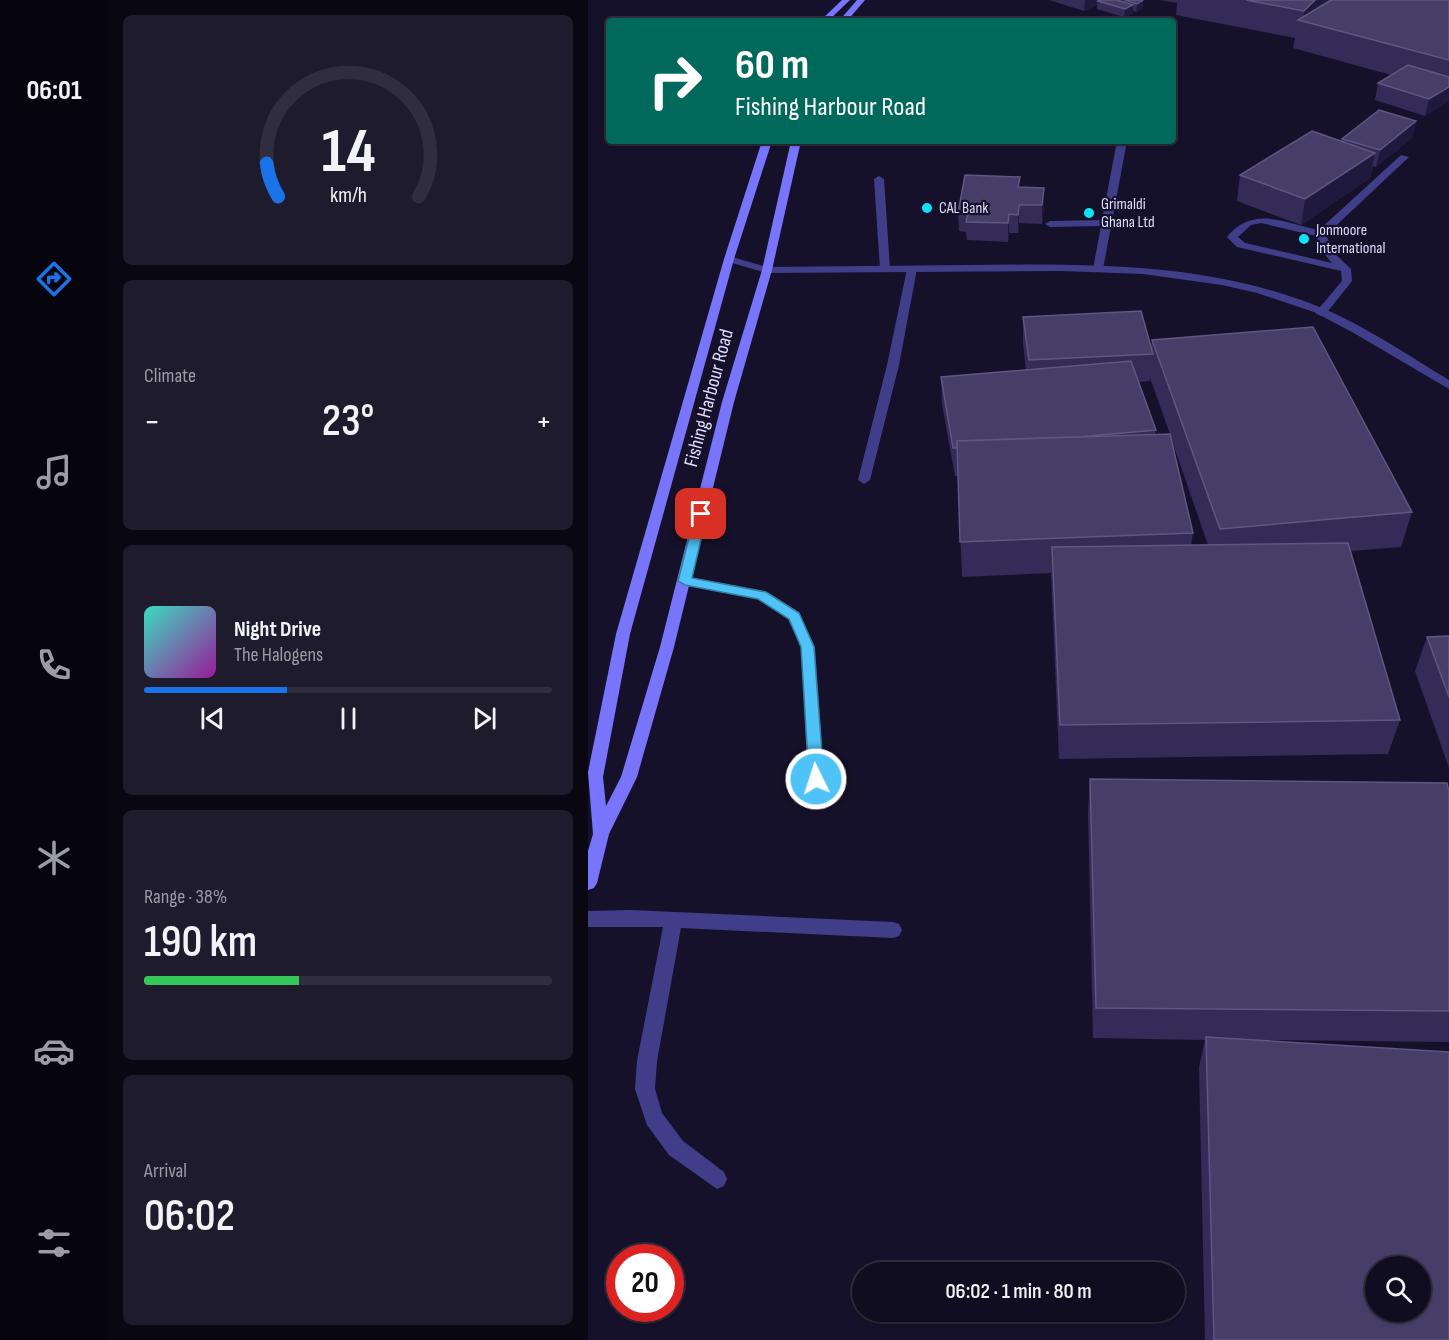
<!DOCTYPE html>
<html lang="en">
<head>
<meta charset="utf-8">
<style>
  body { margin:0; font-family:"Sofia Sans Condensed",sans-serif; background:#1e1b2d; color:#f1f3f6; height:100vh; display:flex; flex-direction:column; font-size:22px; white-space:nowrap }
  * { box-sizing:border-box; margin:0 }
  p { font-size:20px; color:#9c9ca5 }
  .icon { flex:none; width:33px; height:33px; fill:none; stroke:currentColor; stroke-width:2; stroke-linecap:round; stroke-linejoin:round }
  .map { position:relative; flex:1; overflow:hidden }
  .side { display:flex; flex-direction:column; gap:15px; padding:15px; background:#090712; width:480px }
  .side>* { flex:none }
  .hud { position:absolute; left:18px; top:18px; width:570px; height:126px; border-radius:6px; box-shadow:0 2px 4px #0004,0 0 0 2px #302d3e; background:#00695c; color:#fff; overflow:hidden }
  .controls { position:absolute; left:777px; top:1256px; display:grid; gap:12px }
  .controls a { display:grid; place-items:center; width:66px; height:66px; border-radius:50%; background:#100d20; box-shadow:0 2px 4px #0004,0 0 0 2px #302d3e; font-size:30px }
  .speed { position:absolute; left:18px; top:1244px; display:flex; gap:12px; font-size:30px; font-weight:700; text-align:center }
  .speed>* { display:grid; place-content:center; width:78px; height:78px; border-radius:50%; background:#100d20; box-shadow:0 2px 4px #0004,0 0 0 2px #302d3e; line-height:1 }
  .speed .limit { border:9px solid #d22; background:#fff; color:#111 }
  .pin { position:absolute; display:grid; place-items:center; width:51px; height:51px; color:#fff; margin:-26px; border-radius:12px; box-shadow:0 3px 9px #0006 }
  .me { position:absolute; width:66px; margin:-33px; rotate:356deg; stroke-linejoin:round; filter:drop-shadow(0 0 4px #0008) }
  .turn { display:flex; align-items:center; gap:21px; height:126px; padding:0 30px; font-size:27px }
  .turn .icon { width:78px; height:78px; stroke-width:2.5 }
  .turn b { display:block; font-size:42px; line-height:51px }
  .big { font-size:45px; font-weight:600; line-height:1.1 }
  .side .tile { flex:1; display:flex; flex-direction:column; justify-content:center; gap:9px; min-width:0; padding:0 21px; border-radius:9px; background:#1e1b2d }
  .side .dial { align-items:center; gap:0 }
  .dial svg { height:156px; overflow:visible; fill:none; stroke:#302d3e; stroke-width:7; stroke-linecap:round; text-anchor:middle }
  .dial text { fill:#f1f3f6; stroke:none }
  .song { display:flex; align-items:center; gap:18px }
  .cover { width:72px; height:72px; border-radius:9px; background:linear-gradient(135deg,hsl(170 70% 55%),hsl(300 70% 35%)) }
  .played { height:6px; border-radius:3px; background:linear-gradient(90deg,#1a73e8 35%,#302d3e 35%) }
  .keys { display:flex; justify-content:space-around; direction:ltr }
  .heat { display:flex; justify-content:space-between; align-items:center; font-size:33px; direction:ltr }
  .charge { height:9px; border-radius:4px; background:linear-gradient(90deg,#34c759 38%,#302d3e 0) }
  .trip { position:absolute; left:264px; top:1262px; width:333px; height:60px; border-radius:30px; background:#100d20; box-shadow:0 2px 4px #0004,0 0 0 2px #302d3e; font-weight:600; line-height:60px; text-align:center }
  main { display:flex; flex:1; min-height:0 }
  .menu { display:flex; flex-direction:column; width:108px; justify-content:space-around; align-items:center; background:#06050d; color:#9c9ca5 }
  .menu .icon { width:42px; height:42px }
  .menu .selected { color:#1a73e8 }
  .menu b { font-size:27px; color:#f1f3f6 }
  .map>svg:first-child { display:block }
</style>
</head>
<body>
<main>
<nav class="menu">
<b>06:01</b>
<svg class="icon selected" aria-label="directions" viewBox="0 0 24 24"><path d="M12 3l9 9-9 9-9-9zM9 14v-3h6M13 9l2 2-2 2"/></svg>
<svg class="icon" aria-label="music" viewBox="0 0 24 24"><path d="M9 18V5l10-2v13"/><circle cx="6" cy="18" r="3"/><circle cx="16" cy="16" r="3"/></svg>
<svg class="icon" aria-label="phone" viewBox="0 0 24 24"><path d="M5 4h4l2 5-3 2q2 4 5 5l2-3 5 2v4C11 20 4 13 5 4z"/></svg>
<svg class="icon" aria-label="climate" viewBox="0 0 24 24"><path d="M12 3v18M4 7l16 10M4 17L20 7"/></svg>
<svg class="icon" aria-label="car" viewBox="0 0 24 24"><path d="M5 17H2v-5l4-1 3-4h7l3 4 3 1v5h-3M9 17h6M6 11h13"/><circle cx="7" cy="17" r="2"/><circle cx="17" cy="17" r="2"/></svg>
<svg class="icon" aria-label="filters" viewBox="0 0 24 24"><path d="M4 7h16M4 17h16"/><circle cx="9" cy="7" r="2"/><circle cx="15" cy="17" r="2"/></svg>
</nav>
<section class="side">
<div class="tile dial"><svg viewBox="0 0 100 80">
<path d="M14 69A42 42 0 1 1 86 69"/>
<path d="M14 69A42 42 0 0 1 8 52" stroke="#1a73e8"/>
<text x="50" y="56" font-size="32" font-weight="700">14</text>
<text x="50" y="72" font-size="11">km/h</text>
</svg></div>
<div class="tile"><p>Climate</p>
<div class="heat"><a>−</a><b class="big">23°</b><a>+</a></div>
</div>
<div class="tile">
<div class="song"><i class="cover"></i><div><b>Night Drive</b><p>The Halogens</p></div></div>
<div class="played"></div>
<div class="keys"><svg class="icon" aria-label="previous" viewBox="0 0 24 24"><path d="M18 5L8 12l10 7zM5 5v14"/></svg><svg class="icon" aria-label="pause" viewBox="0 0 24 24"><path d="M8 5v14M16 5v14"/></svg><svg class="icon" aria-label="next" viewBox="0 0 24 24"><path d="M6 5l10 7-10 7zM19 5v14"/></svg></div>
</div>
<div class="tile"><p>Range · 38%</p><b class="big">190 km</b><div class="charge"></div></div>
<div class="tile"><p>Arrival</p><b class="big">06:02</b></div>
</section>
<div class="map">
<svg width="861" height="1340" viewBox="0 0 861 1340">
  <rect width="100%" height="100%" fill="#16112a"/>
  <g fill="none" stroke-linecap="round" stroke-linejoin="round">
    <g fill="#403e88" fill-rule="evenodd">
      <polygon points="529,141 539,141 515,269 510,272 505,269 513,226 462,227 457,224 462,221 514,220"/>
      <path d="M813 155 821 157 738 235 745 252 763 269 764 281 737 315 733 316 727 313 754 281 753 271 649 247 639 237C665 205 697 223 731 230ZM673 223 728 236 733 250 744 263 657 243 650 237 663 225Z"/>
      <polygon points="291,176 296,179 302,269 297,272 292,269 286,179"/>
      <polygon points="324,266 329,269 311,365 282,480 276,484 270,480 299,365 319,269"/>
      <polygon points="97,576 179,592 211,612 227,647 236,779 234,784 228,785 222,784 220,779 213,647 200,619 170,599 92,584 90,581"/>
      <polygon points="43,910 305,922 311,924 314,930 311,936 305,938 93,928 69,1061 67,1089 74,1113 95,1141 136,1172 139,1179 136,1186 129,1189 81,1155 59,1125 47,1089 49,1061 75,927 0,927 0,911"/>
    </g>
    <path fill="#403e88" fill-rule="evenodd" d="M141 256 179 267C246 266 313 266 380 265 492 264 607 262 713 300 766 318 813 351 861 380V389L764 332 726 312 669 293 634 285 555 274 475 271 179 273 137 261V257Z"/>
    <g fill="#7875fc" fill-rule="evenodd">
      <polygon points="254,0 262,0 240,21 232,21"/>
      <polygon points="269,0 277,0 259,21 251,21"/>
      <polygon points="174,141 184,141 146,259 42,634 15,777 18,806 33,777 72,647 134,402 174,270 203,141 213,141 184,270 146,402 86,647 49,777 21,834 9,883 6,888 0,890 0,851 5,834 0,772 28,634 136,259"/>
    </g>
  </g>
  <g fill="#342b58" fill-rule="evenodd">
    <polygon points="461,0 555,0 555,8 548,12 545,11 545,13 536,17 509,9 509,5 496,11"/>
    <polygon points="571,0 861,0 861,101 837,116 787,100 790,83 803,75 705,48 707,38 588,15 589,3"/>
    <polygon points="828,121 824,138 788,167 785,166 782,178 713,225 649,201 652,175 754,141 754,139"/>
    <polygon points="432,187 456,188 456,206 454,224 431,223 430,233 421,233 420,242 379,240 378,232 371,231 370,213"/>
    <path d="M435 317 563 348 564 340 824 512 813 547 763 551 812 720 800 754 471 759 463 573 374 577 370 476H367L354 404 353 377 438 370 435 344ZM562 378 582 434H567L568 430 551 382 562 381ZM583 438 620 545H603L605 533Z"/>
    <polygon points="861,636 861,768 827,671 839,637"/>
    <polygon points="502,779 861,792 861,1042 671,1040 861,1340 617,1340 611,1067 617,1040 505,1038 500,813"/>
  </g>
  <g fill="#20193e">
    <polygon points="497,0 519,0 510,1 509,5 496,11"/>
    <polygon points="555,0 555,8 548,12 549,4"/>
    <polygon points="727,0 751,0 715,21 716,11"/>
    <polygon points="545,5 545,13 536,17 537,9"/>
    <polygon points="861,87 861,101 837,116 841,99"/>
    <polygon points="828,121 824,138 788,167 792,150"/>
    <polygon points="787,153 782,178 713,225 717,199"/>
    <polygon points="456,188 456,206 454,224 454,205"/>
    <polygon points="431,205 431,223 430,233 430,215"/>
    <polygon points="421,214 421,233 420,242 420,223"/>
  </g>
  <g fill="#463e69" stroke="#5e5781" stroke-width="1.5" fill-rule="evenodd">
    <polygon points="512,0 529,0 545,5 537,9 510,1"/>
    <polygon points="537,0 555,0 549,4"/>
    <polygon points="658,0 727,0 716,11"/>
    <polygon points="743,0 861,0 861,60 710,20"/>
    <polygon points="820,65 861,77 861,87 841,99 790,83"/>
    <polygon points="791,110 828,121 792,150 754,139"/>
    <polygon points="724,131 787,153 717,199 652,175"/>
    <polygon points="377,175 432,177 430,187 456,188 454,205 431,205 430,215 421,214 420,223 378,222 380,213 370,213"/>
    <polygon points="553,311 565,354 441,360 435,317"/>
    <polygon points="725,327 824,512 632,529 564,340"/>
    <polygon points="543,361 568,430 490,437 369,441 369,448 365,448 353,377"/>
    <polygon points="582,434 605,533 372,542 369,441"/>
    <polygon points="760,543 812,720 472,725 464,547"/>
    <polygon points="861,636 861,697 839,637"/>
    <polygon points="502,779 859,783 861,792 861,1011 508,1008"/>
    <path d="M618 1037 861 1052V1340H626ZM788 1266H832V1311H788Z"/>
  </g>
  <polygon fill="#4fc3f7" stroke="#337fa1" stroke-width="1.5" points="113,510 119,514 104,578 178,592 211,613 226,647 236,779 234,783 223,783 221,779 213,647 201,619 170,599 97,585 90,581 107,514"/>
  <g fill="#0de2f9" stroke="#16112a" stroke-width="2">
    <circle cx="339" cy="208" r="6"/>
    <circle cx="501" cy="213" r="6"/>
    <circle cx="716" cy="239" r="6"/>
  </g>
  <g text-anchor="middle" dominant-baseline="central" stroke-width="4.5" stroke-linejoin="round" paint-order="stroke">
    <g font-size="16" fill="#dfdbfe" stroke="#16112a" text-anchor="start">
      <text x="513" y="204">Grimaldi<tspan x="513" dy="18">Ghana Ltd</tspan></text>
      <text x="351" y="208">CAL Bank</text>
      <text x="728" y="230">Jonmoore<tspan x="728" dy="18">International</tspan></text>
    </g>
    <g font-size="20" fill="#dfdbfe" stroke="#16112a">
      <text transform="translate(121 398) rotate(-75)">Fishing Harbour Road</text>
    </g>
  </g>
</svg>
<div class="controls">
<a><svg class="icon" aria-label="search" viewBox="0 0 24 24"><circle cx="10" cy="10" r="6"/><path d="M15 15l6 6"/></svg></a>
</div>
<div class="speed"><div class="limit">20</div></div>
<div class="pin" style="left:113px;top:514px;background:#d93025"><svg class="icon" aria-label="arrive" viewBox="0 0 24 24"><path d="M6 21V4h12l-3 4 3 4H6"/></svg></div>
<svg class="me" style="left:228px;top:779px" viewBox="-20 -20 40 40"><circle r="17" fill="#4fc3f7" stroke="#fff" stroke-width="3"/><path d="M0-11L8 9 0 5-8 9z" fill="#fff"/></svg>
<div class="trip">06:02 · 1 min · 80 m</div>
<div class="hud">
<div class="turn"><svg class="icon" aria-label="right" viewBox="0 0 24 24"><path d="M7 20v-9h11M14 6l5 5-5 5"/></svg><div><b>60 m</b>Fishing Harbour Road</div></div>
</div>
</div>
</main>
</body>
</html>
